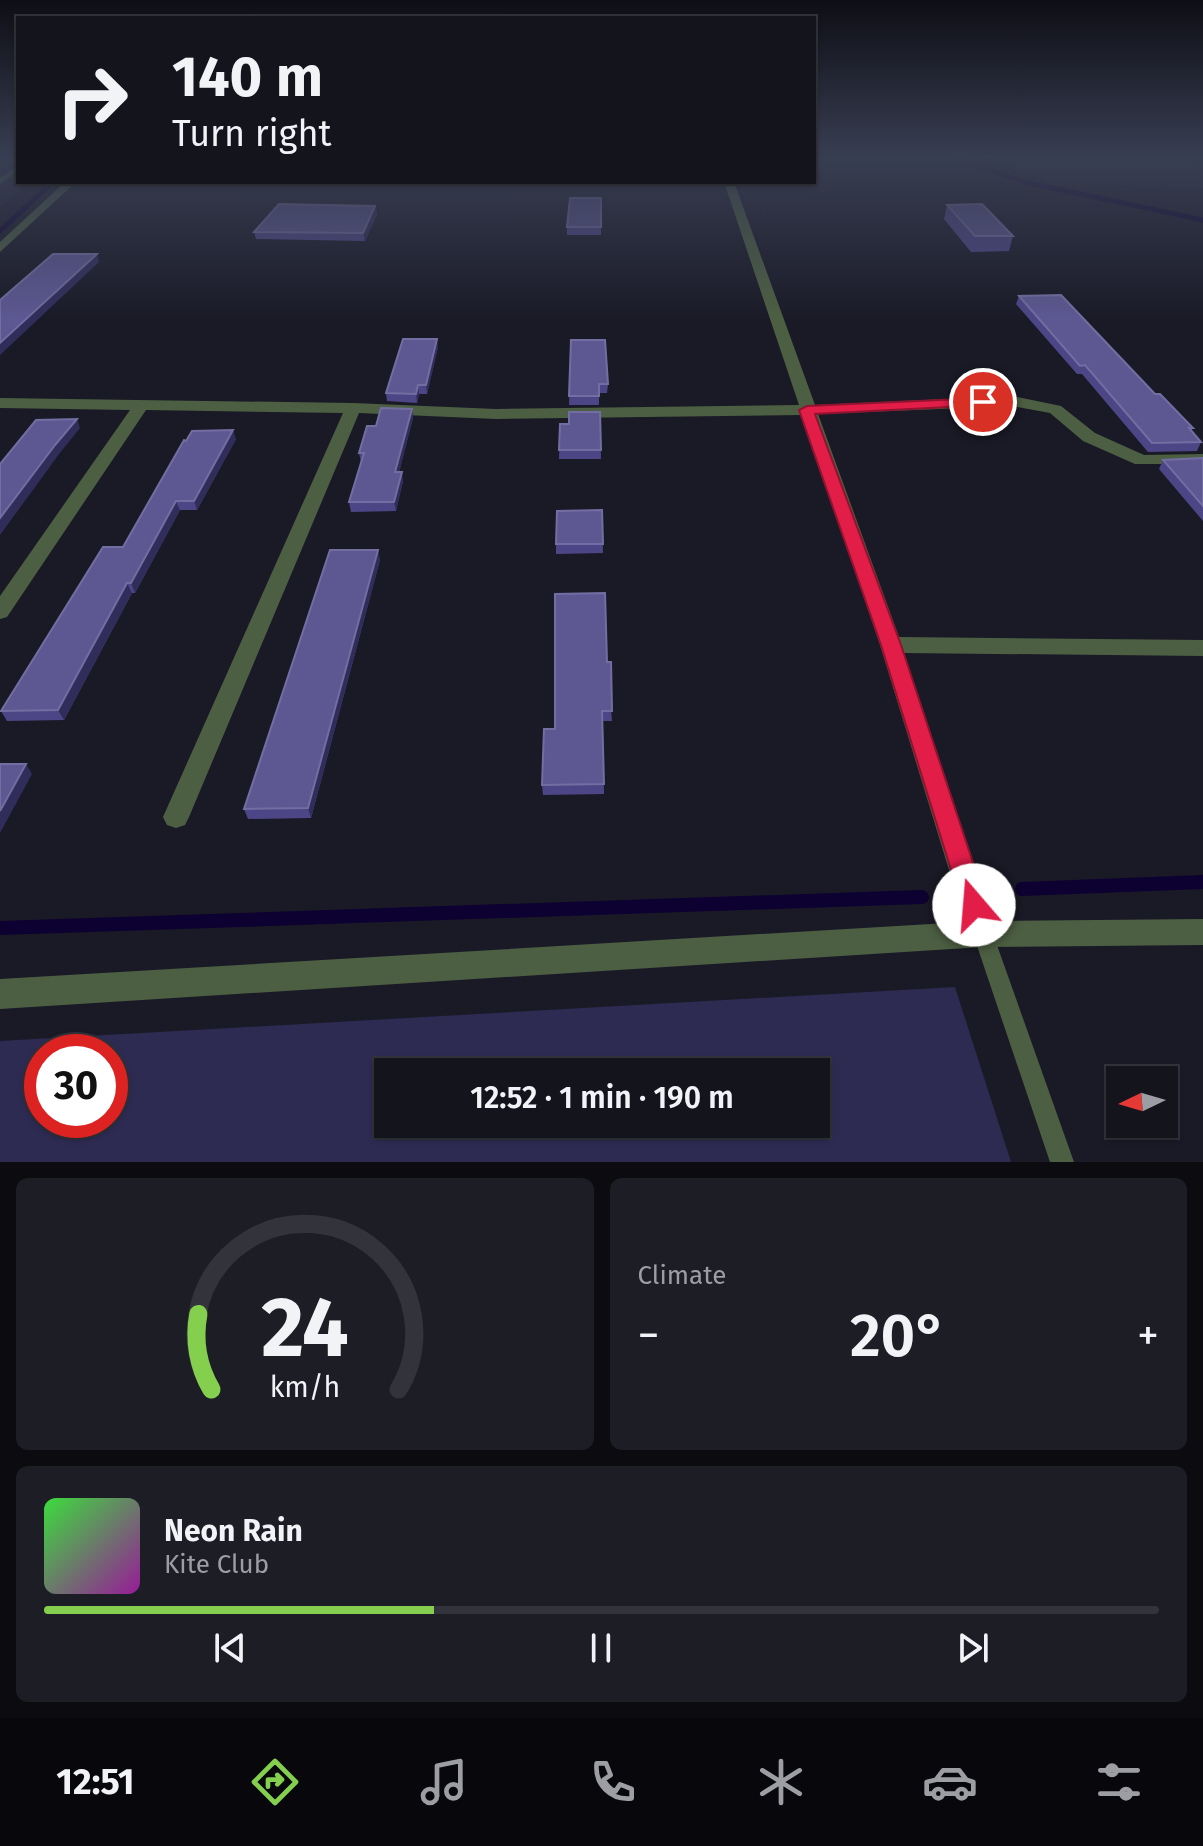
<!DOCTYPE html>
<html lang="en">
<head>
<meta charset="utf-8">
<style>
  body { margin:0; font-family:"Fira Sans",sans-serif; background:#1d1d26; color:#f1f3f6; height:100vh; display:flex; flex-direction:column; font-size:30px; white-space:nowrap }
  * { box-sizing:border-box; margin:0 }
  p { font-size:26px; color:#9d9ea4 }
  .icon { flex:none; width:44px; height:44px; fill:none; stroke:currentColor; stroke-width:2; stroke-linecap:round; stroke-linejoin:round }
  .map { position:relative; height:1162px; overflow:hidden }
  .panel { display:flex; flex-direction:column; gap:16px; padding:16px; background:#0b0b10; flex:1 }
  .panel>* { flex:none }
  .top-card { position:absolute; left:16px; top:16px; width:800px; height:168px; border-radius:0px; box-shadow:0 2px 6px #0004,0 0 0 2px #33333b; background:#14141d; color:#f1f3f6; overflow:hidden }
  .needle { width:52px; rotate:265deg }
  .controls { position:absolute; left:1106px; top:1066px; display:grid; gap:16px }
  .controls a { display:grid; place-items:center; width:72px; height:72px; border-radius:0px; background:#14141d; box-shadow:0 2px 6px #0004,0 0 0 2px #33333b; font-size:40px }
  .speed { position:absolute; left:24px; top:1034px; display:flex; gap:16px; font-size:40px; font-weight:700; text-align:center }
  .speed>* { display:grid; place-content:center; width:104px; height:104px; border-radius:50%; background:#14141d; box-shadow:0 2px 6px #0004,0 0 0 2px #33333b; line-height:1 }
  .speed .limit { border:12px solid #d22; background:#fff; color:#111 }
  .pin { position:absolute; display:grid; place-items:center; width:68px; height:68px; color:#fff; margin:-34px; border:4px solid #fff; border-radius:50%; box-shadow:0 2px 8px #0007 }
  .me { position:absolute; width:88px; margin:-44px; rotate:342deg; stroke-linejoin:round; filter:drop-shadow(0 0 6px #0008) }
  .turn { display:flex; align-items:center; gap:28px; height:168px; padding:0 24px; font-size:36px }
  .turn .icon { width:104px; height:104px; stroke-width:2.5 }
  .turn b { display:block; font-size:56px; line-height:68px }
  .big { font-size:60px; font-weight:600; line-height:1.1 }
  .panel .tile { flex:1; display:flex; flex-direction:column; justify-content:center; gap:12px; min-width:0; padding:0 28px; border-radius:12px; background:#1d1d26 }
  .panel .dial { align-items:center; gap:0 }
  .dial svg { height:208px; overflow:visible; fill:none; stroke:#33333b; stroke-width:7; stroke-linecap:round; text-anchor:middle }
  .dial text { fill:#f1f3f6; stroke:none }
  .song { display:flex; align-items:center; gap:24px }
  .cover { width:96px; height:96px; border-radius:12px; background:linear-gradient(135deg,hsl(120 70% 55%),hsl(300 70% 35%)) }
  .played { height:8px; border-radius:4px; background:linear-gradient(90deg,#84d04e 35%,#33333b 35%) }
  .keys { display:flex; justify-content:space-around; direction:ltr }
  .heat { display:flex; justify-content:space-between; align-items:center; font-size:44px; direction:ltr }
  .panel .tiles { flex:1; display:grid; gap:16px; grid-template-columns:1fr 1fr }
  .tile:last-child { grid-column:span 2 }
  .trip { position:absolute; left:374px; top:1058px; width:456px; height:80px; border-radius:0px; background:#14141d; box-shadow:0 2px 6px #0004,0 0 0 2px #33333b; font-weight:600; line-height:80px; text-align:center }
  .tab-bar { display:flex; height:128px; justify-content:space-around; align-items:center; background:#08080c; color:#9d9ea4 }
  .tab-bar .icon { width:56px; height:56px }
  .tab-bar .active { color:#84d04e }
  .tab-bar b { font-size:36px; color:#f1f3f6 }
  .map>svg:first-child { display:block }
</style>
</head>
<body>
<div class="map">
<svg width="1203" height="1162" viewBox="0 0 1203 1162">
  <rect width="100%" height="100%" fill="#1a1a27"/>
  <g fill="#222235">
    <polygon points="0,158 18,158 18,182 29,182 0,207"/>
    <polygon points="982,158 1191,158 1203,165 1203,188 1054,183"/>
  </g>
  <path fill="#2d2b52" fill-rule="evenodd" d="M955 987 1011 1162H0V1041ZM42 1052H110V1120H42ZM388 1072H816V1124H388Z"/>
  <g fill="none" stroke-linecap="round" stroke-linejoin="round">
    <g stroke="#0d0131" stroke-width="5">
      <polyline points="955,158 1024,182 1203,220"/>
      <polyline points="0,231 53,182"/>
    </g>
    <g stroke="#0d0131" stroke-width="14">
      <polyline points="1022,889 1203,882"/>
      <polyline points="0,928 922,897"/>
    </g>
    <g fill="#4d5f42" fill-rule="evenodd">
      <polygon points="18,165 18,171 0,184 0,178"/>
      <polygon points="983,925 990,927 993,934 1074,1162 1050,1162 973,934 976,927"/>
    </g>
    <g fill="#4d5f42" fill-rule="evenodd">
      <polygon points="65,182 76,182 0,252 0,242"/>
      <polygon points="724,182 734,182 815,405 1012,396 1061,406 1095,433 1144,455 1203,454 1203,464 1135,464 1083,441 1050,413 1012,406 818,414 899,637 1203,640 1203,656 904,653 993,921 1203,919 1203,945 983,947 0,1009 0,979 965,922 880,645 802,415 496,419 359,413 189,817 185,825 176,828 167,825 163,817 343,413 146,410 7,617 0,619 0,596 130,410 0,408 0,398 353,403 496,409 799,405"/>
    </g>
  </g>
  <g fill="#4d4686">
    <polygon points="601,198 601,235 567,235 567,227"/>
    <polygon points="947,205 1013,236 1009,251 971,252 944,219"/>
    <polygon points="375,206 377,214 365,241 256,239 254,232"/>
    <polygon points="1019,296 1155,394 1193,428 1191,431 1201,442 1197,451 1148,452 1082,374 1077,374 1016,304"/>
    <polygon points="571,340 608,384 607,393 599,393 599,405 569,405"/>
    <polygon points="438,347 427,394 419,394 417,403 387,401 386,393"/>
    <polygon points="412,409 413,418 399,472 403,481 396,511 351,512 349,502 361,462 359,453 376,426"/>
    <polygon points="600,412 601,459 559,459 560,424 569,424"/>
    <polygon points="236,439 197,510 180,510 135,593 132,593 64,720 7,721 1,711 123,547 186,441"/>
    <polygon points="1203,458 1203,521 1159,469 1163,460"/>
    <polygon points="602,510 603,553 556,554 556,544"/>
    <polygon points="380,560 311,818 248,819 244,809"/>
    <polygon points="607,662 612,721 603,721 604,794 543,795 542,785 555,729"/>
  </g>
  <g fill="#312d5b">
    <polygon points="375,206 377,214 365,241 363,233"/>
    <polygon points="97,254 99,262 0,355 0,343"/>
    <polygon points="437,339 438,347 427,394 426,385"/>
    <polygon points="418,385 419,394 417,403 416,394"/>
    <polygon points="412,409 413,418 397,481 395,472"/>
    <polygon points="77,419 80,428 59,454 0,535 0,518 55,445"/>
    <polygon points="233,430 236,439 197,510 194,501"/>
    <polygon points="402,472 403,481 396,511 394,502"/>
    <polygon points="176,501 180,510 135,593 131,583"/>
    <polygon points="378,550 380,560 311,818 308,808"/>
    <polygon points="127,583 132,593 64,720 58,710"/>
    <polygon points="26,764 32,774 0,833 0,811"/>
  </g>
  <g fill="#5d5892" stroke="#736ea1" stroke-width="2">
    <polygon points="570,198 601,198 601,227 567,227"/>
    <polygon points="279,204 375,206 363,233 254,232"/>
    <polygon points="982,204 1013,236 975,236 947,205"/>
    <polygon points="53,254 97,254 0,343 0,300"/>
    <polygon points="1061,295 1155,394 1160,394 1193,428 1189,428 1201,442 1152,443 1085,365 1080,366 1019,296"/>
    <polygon points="403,339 437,339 426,385 418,385 416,394 386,393"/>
    <polygon points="571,340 605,340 608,384 599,384 599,396 569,396"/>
    <polygon points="381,408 412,409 395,472 402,472 394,502 349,502 364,453 359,453 367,426 376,426"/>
    <polygon points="569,412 600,412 601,450 559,450 560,424 569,424"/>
    <polygon points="77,419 55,445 0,518 0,464 36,420"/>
    <polygon points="233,430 194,501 176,501 131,583 127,583 58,710 1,711 103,547 123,547 184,440 186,441 192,431"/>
    <polygon points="1203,458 1203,506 1163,460"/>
    <polygon points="602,510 603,544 556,544 557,511"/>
    <polygon points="330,550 378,550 308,808 244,809"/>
    <polygon points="605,593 607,662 611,662 612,711 602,711 604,784 542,785 544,729 555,729 555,594"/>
    <polygon points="0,764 26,764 0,811"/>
  </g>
  <linearGradient id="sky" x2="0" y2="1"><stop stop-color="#0e0e15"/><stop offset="0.49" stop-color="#383e52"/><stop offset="1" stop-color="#383e52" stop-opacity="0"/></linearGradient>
  <rect width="1203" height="321" fill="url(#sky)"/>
  <polygon fill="#e11d48" stroke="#92132f" stroke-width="2" points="983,398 988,399 988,405 815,414 901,645 987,905 983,913 974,916 965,913 962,905 881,645 799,410 807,406"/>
</svg>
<div class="controls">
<a><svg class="needle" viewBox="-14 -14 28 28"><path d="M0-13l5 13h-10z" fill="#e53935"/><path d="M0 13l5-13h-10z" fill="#9d9ea4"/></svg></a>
</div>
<div class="speed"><div class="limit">30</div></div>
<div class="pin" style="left:983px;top:402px;background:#d93025"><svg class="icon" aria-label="arrive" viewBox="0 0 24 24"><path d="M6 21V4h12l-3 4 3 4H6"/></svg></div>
<svg class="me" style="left:974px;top:905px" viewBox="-20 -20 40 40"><circle r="19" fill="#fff"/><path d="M0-13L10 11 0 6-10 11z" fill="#e11d48"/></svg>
<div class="trip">12:52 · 1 min · 190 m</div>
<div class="top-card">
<div class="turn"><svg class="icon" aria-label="right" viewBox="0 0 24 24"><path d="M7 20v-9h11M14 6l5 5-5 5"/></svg><div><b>140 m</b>Turn right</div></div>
</div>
</div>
<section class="panel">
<div class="tiles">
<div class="tile dial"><svg viewBox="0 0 100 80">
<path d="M14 69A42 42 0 1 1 86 69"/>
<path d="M14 69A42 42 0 0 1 9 40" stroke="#84d04e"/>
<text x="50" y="56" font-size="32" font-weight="700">24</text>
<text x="50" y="72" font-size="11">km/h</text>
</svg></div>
<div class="tile"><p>Climate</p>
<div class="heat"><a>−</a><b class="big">20°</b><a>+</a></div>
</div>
<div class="tile">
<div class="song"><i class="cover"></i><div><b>Neon Rain</b><p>Kite Club</p></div></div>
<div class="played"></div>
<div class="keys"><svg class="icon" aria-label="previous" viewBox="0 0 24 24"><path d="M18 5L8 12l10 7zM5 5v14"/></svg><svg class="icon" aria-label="pause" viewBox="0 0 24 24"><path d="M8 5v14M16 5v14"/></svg><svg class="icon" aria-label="next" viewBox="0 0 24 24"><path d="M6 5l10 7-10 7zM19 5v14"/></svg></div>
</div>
</div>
</section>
<nav class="tab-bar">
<b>12:51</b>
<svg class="icon active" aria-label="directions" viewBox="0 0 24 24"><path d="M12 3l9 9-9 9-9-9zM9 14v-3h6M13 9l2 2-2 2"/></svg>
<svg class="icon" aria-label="music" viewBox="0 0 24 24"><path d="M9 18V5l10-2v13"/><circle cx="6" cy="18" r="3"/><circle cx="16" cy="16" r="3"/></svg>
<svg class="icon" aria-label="phone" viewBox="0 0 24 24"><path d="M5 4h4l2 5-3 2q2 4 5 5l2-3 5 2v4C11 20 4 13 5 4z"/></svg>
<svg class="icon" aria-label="climate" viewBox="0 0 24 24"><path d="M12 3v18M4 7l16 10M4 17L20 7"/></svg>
<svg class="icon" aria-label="car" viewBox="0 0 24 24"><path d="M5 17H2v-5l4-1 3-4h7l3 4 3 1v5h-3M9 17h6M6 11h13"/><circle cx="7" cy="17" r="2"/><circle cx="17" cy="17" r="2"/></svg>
<svg class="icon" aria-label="filters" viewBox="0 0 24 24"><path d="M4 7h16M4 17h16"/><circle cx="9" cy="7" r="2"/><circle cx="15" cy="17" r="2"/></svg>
</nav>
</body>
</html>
